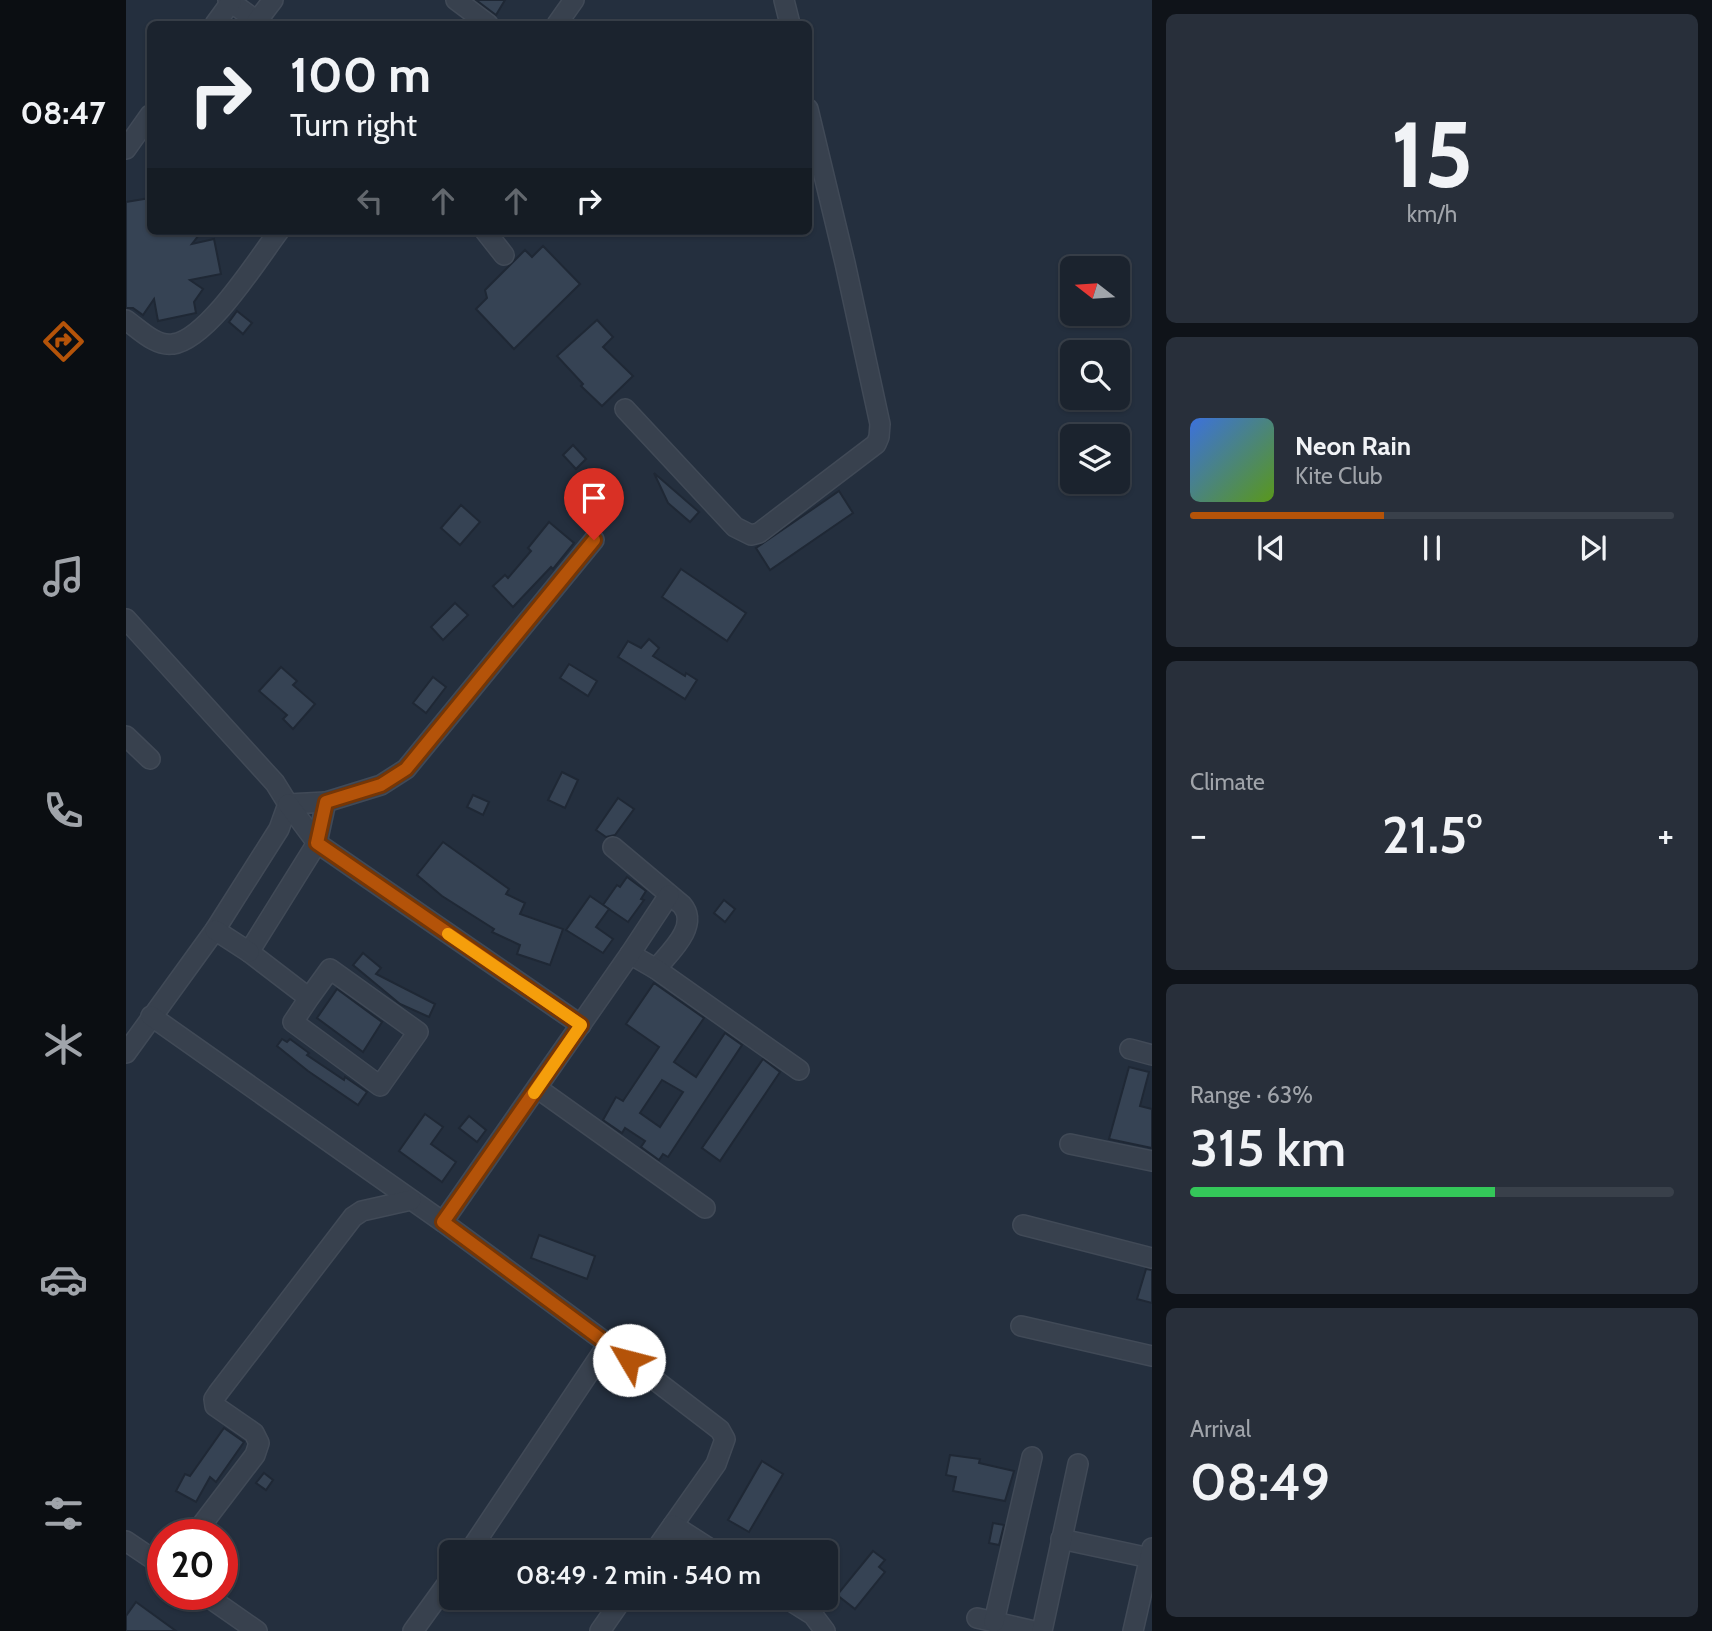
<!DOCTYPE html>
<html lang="en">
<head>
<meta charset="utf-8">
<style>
  body { margin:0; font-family:Cabin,sans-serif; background:#282f3a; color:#f1f3f6; height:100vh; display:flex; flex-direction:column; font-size:26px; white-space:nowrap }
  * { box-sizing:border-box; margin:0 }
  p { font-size:23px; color:#a0a4aa }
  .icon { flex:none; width:38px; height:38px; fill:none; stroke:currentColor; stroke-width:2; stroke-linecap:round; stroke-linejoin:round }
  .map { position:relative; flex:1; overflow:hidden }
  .side { display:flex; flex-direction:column; gap:14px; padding:14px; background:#0f1319; width:560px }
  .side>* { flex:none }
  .guide { position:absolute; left:21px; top:21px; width:665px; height:214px; border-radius:10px; box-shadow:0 2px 5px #0004,0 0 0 2px #39404a; background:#1b232e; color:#f1f3f6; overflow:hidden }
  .needle { width:46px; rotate:287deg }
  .buttons { position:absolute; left:934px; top:256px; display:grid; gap:14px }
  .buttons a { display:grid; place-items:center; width:70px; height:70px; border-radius:10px; background:#1b232e; box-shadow:0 2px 5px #0004,0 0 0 2px #39404a; font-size:35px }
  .speed { position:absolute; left:21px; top:1519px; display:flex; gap:14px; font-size:35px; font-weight:700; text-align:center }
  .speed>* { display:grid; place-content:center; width:91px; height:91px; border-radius:50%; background:#1b232e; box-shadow:0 2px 5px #0004,0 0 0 2px #39404a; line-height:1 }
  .speed .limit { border:10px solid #d22; background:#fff; color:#111 }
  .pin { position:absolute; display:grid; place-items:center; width:60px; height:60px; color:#fff; margin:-72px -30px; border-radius:50% 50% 50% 0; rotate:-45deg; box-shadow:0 0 7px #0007 }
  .pin .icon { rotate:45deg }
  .me { position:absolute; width:77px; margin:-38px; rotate:307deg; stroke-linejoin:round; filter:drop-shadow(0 0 5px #0008) }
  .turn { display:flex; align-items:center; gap:24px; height:147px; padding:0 28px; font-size:32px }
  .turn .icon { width:91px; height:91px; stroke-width:2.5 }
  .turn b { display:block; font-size:49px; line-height:60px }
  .lanes { display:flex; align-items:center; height:66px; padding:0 28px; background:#0003; justify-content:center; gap:35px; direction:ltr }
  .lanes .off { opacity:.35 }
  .big { font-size:52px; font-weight:600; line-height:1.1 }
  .side .widget { flex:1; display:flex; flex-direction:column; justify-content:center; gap:10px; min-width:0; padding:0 24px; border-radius:10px; background:#282f3a }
  .side .dial { align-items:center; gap:0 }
  .dial b { font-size:91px; line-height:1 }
  .song { display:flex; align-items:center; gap:21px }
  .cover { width:84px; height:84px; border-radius:10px; background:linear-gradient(135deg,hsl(220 70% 55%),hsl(90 70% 35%)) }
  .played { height:7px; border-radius:4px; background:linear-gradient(90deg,#b45309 40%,#39404a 40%) }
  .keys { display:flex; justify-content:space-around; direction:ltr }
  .heat { display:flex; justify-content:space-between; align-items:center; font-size:38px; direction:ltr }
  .charge { height:10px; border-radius:5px; background:linear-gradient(90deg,#34c759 63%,#39404a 0) }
  .trip { position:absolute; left:313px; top:1540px; width:399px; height:70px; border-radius:10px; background:#1b232e; box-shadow:0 2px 5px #0004,0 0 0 2px #39404a; font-weight:600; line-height:70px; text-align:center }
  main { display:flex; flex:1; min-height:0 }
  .tabs { display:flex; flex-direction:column; width:126px; justify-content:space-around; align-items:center; background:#0b0e12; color:#a0a4aa }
  .tabs .icon { width:49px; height:49px }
  .tabs .selected { color:#b45309 }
  .tabs b { font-size:32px; color:#f1f3f6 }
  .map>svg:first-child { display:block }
</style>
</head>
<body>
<main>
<nav class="tabs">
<b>08:47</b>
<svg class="icon selected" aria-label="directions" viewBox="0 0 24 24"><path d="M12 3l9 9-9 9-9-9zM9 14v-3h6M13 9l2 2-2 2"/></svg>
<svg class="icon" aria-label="music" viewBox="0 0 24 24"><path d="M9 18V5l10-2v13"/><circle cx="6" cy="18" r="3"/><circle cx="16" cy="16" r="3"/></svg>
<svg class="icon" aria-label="phone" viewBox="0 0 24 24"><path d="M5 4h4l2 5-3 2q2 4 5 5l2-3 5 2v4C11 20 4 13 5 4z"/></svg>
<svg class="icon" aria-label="climate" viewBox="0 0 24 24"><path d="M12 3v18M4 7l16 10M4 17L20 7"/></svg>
<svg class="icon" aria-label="car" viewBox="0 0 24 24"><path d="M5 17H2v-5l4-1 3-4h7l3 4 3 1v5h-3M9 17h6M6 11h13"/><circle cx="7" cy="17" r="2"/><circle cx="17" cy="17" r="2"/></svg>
<svg class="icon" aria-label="filters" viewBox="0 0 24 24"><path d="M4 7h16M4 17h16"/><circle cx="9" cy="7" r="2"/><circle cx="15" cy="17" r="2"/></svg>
</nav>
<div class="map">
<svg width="1026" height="1631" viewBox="0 0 1026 1631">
  <rect width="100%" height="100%" fill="#242f3e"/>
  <g fill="#364354" stroke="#1f2835" stroke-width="2" fill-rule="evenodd">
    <polygon points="350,0 379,0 370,15"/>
    <polygon points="24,198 24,231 76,231 66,244 88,239 95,274 64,280 77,289 68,302 70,313 32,321 28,299 17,315 7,308 0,308 0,202"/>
    <polygon points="417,246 454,284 388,349 350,309 361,298 359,290 399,250 406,257"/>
    <polygon points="111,311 126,323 117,334 103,322"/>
    <polygon points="471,320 487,337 477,347 507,376 476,406 455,386 457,384 431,356"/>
    <polygon points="447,445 460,459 450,469 437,455"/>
    <polygon points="528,473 573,512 564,522 542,503"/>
    <polygon points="713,491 727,513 644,570 630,548"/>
    <polygon points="335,505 354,522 334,545 315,528"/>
    <polygon points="423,522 448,543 427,569 425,567 387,607 367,586 379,575 382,578 405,551 402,548"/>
    <polygon points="555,569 620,613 601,641 536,597"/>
    <polygon points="329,603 342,615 317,640 305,627"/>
    <polygon points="523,639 533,648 527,656 559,676 560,673 571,680 559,699 492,657 502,641 515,648"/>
    <polygon points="443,664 471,681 462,696 434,678"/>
    <polygon points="155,667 171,681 167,685 189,704 167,729 157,719 161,715 133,691"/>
    <polygon points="307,677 320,687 300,713 287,703"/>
    <polygon points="436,772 452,780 439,808 422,800"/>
    <polygon points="347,795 363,802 357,815 341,807"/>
    <polygon points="492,798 508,809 489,835 480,837 470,830"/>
    <polygon points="317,842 383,889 380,894 399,903 394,914 437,929 424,965 391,954 394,945 366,932 368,929 316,896 291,875"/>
    <polygon points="501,877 520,891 515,899 518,900 502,922 477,905 491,885 494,887"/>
    <polygon points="464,896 483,909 470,927 487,939 477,953 440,930"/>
    <polygon points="598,900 609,909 599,922 588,913"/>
    <polygon points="237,953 255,968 250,974 309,1004 303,1017 274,1004 227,965"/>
    <path d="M528 983 578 1018 548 1062 570 1077 599 1033 616 1045 542 1157 537 1154 533 1160 515 1147 519 1141 499 1128 496 1133 477 1120 490 1097 497 1101 533 1047 500 1024ZM536 1080 557 1092 534 1127 514 1113Z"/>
    <polygon points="211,989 256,1022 237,1052 191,1018"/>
    <polygon points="156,1039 161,1042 164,1039 183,1053 181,1055 218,1080 219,1077 241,1092 232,1105 182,1071 151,1046"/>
    <polygon points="637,1059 654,1072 594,1161 576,1148"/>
    <polygon points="1003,1067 1023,1072 1014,1106 1026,1109 1026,1148 983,1139"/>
    <polygon points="299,1114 317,1127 305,1144 330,1162 316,1182 273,1151"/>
    <polygon points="343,1116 360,1130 351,1142 333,1128"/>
    <polygon points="413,1235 469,1256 461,1279 405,1258"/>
    <polygon points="1020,1269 1026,1270 1026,1303 1011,1299"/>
    <polygon points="98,1428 118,1442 90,1482 84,1477 70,1502 50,1491 59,1474 64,1476"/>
    <polygon points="824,1455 854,1459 853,1463 888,1471 879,1501 827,1491 830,1477 820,1475"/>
    <polygon points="636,1461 657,1474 623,1532 602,1520"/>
    <polygon points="138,1473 147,1480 140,1490 130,1483"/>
    <polygon points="867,1523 878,1525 873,1545 863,1543"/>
    <polygon points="747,1551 759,1560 753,1567 759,1572 729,1609 711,1595"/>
    <polygon points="10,1602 50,1631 0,1631 0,1616"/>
  </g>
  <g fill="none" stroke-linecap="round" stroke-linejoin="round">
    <g stroke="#414a57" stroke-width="22">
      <g id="minor">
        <polyline points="102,0 135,24"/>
        <polyline points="330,0 362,24"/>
        <polyline points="658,0 664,24"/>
        <polyline points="131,21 147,0"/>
        <polyline points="89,24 105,2"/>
        <polyline points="431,24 448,0"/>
        <polyline points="0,149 24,115"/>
        <polyline points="359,231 378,255"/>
        <path d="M0 320C13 329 30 347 47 344 82 339 132 259 153 231"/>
        <polyline points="499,409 609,527 625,535 633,533 750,444 753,437 754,424 719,263 682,109"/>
        <polyline points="0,619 149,783 162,804 153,829 89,930 0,1053"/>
        <polyline points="0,736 24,759"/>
        <polyline points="200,802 255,785 280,769 468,540"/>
        <polyline points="162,804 200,802 191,843 123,952 183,998 167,1022 254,1086 292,1032 204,969 183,998"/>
        <polyline points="162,804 191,843 455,1025"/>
        <path d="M487 847 556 905C574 926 543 953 530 969"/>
        <polyline points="89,930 123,952"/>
        <polyline points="504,954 530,969 673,1070"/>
        <polyline points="25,1016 317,1222 482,1344 343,1552"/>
        <polyline points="1004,1049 1026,1055"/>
        <polyline points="411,1088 579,1208"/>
        <polyline points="944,1144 1026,1161"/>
        <polyline points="317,1222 504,954 543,895"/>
        <polyline points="897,1225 1026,1258"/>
        <polyline points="895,1326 1026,1356"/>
        <polyline points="482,1344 585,1423 594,1430 599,1439 590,1464 547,1525"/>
        <polyline points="68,1535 129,1455 133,1443 128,1433 89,1406 88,1399 92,1393 227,1217 236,1211 285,1200"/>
        <polyline points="935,1539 1024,1558"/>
        <polyline points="0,1541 37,1566"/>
        <polyline points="528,1552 547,1525 589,1552"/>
        <polyline points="78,1594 131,1631"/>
        <polyline points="660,1598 687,1615 699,1631"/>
        <polyline points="851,1618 908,1631"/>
        <polyline points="868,1622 906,1457"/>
        <polyline points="287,1631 326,1577"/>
        <polyline points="474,1631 497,1598"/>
        <polyline points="916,1631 952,1464"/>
        <polyline points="1007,1631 1026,1548"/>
      </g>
    </g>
    <use href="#minor" stroke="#38414e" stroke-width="19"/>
  </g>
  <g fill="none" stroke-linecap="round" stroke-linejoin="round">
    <g stroke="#753606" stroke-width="18">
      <polyline id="route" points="468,540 280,769 255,785 200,802 191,843 455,1025 317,1222 503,1360"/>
    </g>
    <use href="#route" stroke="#b45309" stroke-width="12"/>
    <polyline stroke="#f59e0b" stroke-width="12" points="322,934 455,1025 408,1093"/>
  </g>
</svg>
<div class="buttons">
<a><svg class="needle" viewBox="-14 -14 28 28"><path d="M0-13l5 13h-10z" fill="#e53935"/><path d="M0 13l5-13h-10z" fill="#a0a4aa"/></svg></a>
<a><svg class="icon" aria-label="search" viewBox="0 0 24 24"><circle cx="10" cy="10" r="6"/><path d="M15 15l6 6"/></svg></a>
<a><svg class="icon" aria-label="layers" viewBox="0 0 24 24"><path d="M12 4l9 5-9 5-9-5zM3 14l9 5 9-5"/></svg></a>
</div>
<div class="speed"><div class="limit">20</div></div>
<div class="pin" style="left:468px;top:540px;background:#d93025"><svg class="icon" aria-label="arrive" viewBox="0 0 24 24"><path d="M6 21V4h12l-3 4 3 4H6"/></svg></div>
<svg class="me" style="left:503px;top:1360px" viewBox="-20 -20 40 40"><circle r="19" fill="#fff"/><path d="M0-13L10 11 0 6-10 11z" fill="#b45309"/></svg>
<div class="trip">08:49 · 2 min · 540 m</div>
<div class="guide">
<div class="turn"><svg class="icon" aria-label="right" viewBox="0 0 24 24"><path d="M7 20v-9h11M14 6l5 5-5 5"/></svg><div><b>100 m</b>Turn right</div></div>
<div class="lanes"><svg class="icon off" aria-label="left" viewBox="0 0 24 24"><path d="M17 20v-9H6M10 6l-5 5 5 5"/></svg><svg class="icon off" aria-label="ahead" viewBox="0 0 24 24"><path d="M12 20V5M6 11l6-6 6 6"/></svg><svg class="icon off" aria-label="ahead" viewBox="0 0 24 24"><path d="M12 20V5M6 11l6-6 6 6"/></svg><svg class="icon" aria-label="right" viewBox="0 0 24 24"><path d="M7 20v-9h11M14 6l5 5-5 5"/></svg></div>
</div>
</div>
<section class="side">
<div class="widget dial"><b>15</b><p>km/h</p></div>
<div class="widget">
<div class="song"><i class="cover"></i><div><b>Neon Rain</b><p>Kite Club</p></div></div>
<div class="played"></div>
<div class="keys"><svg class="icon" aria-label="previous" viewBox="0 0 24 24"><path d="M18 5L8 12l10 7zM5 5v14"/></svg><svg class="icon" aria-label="pause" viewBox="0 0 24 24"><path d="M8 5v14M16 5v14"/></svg><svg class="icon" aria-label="next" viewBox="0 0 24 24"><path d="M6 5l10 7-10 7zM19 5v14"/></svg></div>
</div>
<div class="widget"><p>Climate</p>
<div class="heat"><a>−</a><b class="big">21.5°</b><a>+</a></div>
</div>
<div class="widget"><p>Range · 63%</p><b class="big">315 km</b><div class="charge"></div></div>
<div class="widget"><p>Arrival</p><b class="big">08:49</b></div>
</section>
</main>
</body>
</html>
